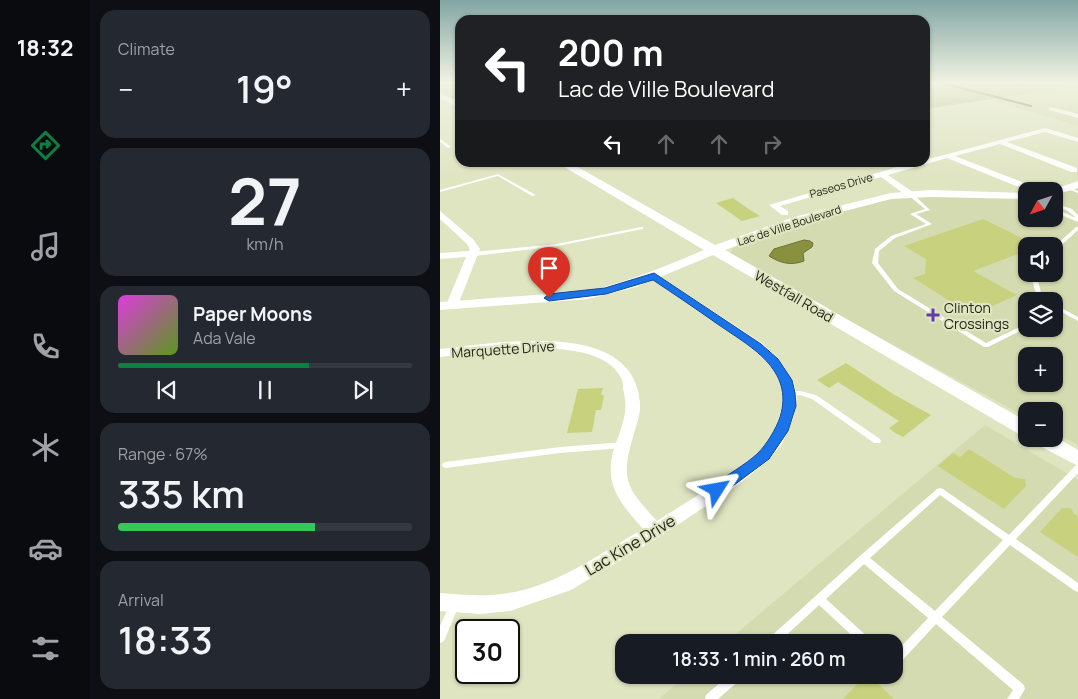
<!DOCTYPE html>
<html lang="en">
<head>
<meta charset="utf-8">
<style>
  body { margin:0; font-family:Manrope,sans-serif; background:#242831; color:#f1f3f6; height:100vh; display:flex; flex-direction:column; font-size:19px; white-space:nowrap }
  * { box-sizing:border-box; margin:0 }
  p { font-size:16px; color:#9ea1a6 }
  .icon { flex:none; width:28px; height:28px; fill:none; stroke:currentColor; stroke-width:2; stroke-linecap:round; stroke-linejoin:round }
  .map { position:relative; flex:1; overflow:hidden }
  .drawer { display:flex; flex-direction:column; gap:10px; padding:10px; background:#0d0f14; width:350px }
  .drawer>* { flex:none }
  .top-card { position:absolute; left:15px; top:15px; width:475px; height:152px; border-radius:15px; box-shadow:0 1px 4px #0004; background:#202124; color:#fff; overflow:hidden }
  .needle { width:32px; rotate:230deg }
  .buttons { position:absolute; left:578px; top:182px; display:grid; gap:10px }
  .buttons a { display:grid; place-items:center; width:45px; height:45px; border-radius:10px; background:#171b24; box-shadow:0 1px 4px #0004; font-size:25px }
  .speed { position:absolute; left:15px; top:619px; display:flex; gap:10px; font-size:25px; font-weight:700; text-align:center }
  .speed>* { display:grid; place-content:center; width:65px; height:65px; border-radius:50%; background:#171b24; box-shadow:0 1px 4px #0004; line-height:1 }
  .speed .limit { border:2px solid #111; border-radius:8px; background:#fff; color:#111 }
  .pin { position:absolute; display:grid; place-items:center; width:42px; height:42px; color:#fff; margin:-51px -21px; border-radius:50% 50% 50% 0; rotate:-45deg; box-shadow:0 0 5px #0007 }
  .pin .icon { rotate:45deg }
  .me { position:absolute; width:55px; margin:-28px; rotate:56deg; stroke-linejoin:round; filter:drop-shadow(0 0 4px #0008) }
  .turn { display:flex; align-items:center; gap:18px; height:105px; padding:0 20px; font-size:22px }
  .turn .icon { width:65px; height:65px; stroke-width:2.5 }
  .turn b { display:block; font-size:35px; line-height:42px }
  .lanes { display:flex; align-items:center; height:48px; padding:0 20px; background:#0003; justify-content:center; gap:25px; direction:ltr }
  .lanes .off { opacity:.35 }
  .big { font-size:38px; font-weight:600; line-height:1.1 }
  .drawer .widget { flex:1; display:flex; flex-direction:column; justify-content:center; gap:8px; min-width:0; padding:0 18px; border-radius:15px; background:#242831 }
  .drawer .dial { align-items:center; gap:0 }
  .dial b { font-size:65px; line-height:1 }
  .song { display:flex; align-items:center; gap:15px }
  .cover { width:60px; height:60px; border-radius:8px; background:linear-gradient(135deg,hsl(300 70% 55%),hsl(90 70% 35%)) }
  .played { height:5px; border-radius:2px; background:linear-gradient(90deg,#0b8043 65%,#363941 65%) }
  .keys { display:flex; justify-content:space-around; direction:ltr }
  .heat { display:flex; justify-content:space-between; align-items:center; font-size:28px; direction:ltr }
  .charge { height:8px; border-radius:4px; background:linear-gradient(90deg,#34c759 67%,#363941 0) }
  .trip { position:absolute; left:175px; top:634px; width:288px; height:50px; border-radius:15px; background:#171b24; box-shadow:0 1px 4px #0004; font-weight:600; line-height:50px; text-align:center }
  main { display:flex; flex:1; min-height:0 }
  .menu { display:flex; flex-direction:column; width:90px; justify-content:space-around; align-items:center; background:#090b0e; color:#9ea1a6 }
  .menu .icon { width:35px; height:35px }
  .menu .on { color:#0b8043 }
  .menu b { font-size:22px; color:#f1f3f6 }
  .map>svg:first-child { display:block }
</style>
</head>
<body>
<main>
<nav class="menu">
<b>18:32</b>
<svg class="icon on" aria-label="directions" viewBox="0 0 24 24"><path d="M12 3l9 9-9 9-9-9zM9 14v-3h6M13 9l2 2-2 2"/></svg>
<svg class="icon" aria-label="music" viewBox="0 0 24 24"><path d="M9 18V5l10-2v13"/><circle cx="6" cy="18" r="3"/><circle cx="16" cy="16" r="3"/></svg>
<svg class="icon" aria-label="phone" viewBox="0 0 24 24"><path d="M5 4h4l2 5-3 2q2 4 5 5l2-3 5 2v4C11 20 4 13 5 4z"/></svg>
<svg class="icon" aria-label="climate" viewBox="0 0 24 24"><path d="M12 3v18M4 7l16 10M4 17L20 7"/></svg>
<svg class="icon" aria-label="car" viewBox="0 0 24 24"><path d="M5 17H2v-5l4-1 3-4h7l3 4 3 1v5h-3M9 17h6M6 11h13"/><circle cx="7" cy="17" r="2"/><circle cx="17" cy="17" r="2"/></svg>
<svg class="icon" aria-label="filters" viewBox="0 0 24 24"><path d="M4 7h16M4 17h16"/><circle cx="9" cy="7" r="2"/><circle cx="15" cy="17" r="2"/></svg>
</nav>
<section class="drawer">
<div class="widget"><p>Climate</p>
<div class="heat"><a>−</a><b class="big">19°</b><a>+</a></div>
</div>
<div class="widget dial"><b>27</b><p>km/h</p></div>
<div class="widget">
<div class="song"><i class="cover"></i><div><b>Paper Moons</b><p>Ada Vale</p></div></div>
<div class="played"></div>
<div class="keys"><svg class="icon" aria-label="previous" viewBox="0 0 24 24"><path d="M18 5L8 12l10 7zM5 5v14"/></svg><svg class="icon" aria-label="pause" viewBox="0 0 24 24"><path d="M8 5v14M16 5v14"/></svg><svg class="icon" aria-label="next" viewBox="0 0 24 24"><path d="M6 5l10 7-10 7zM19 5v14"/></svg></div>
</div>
<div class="widget"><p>Range · 67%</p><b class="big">335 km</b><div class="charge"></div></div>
<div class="widget"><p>Arrival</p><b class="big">18:33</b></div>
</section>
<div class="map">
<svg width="638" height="699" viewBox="0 0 638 699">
  <rect width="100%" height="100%" fill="#dfe4c1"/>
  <g fill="#d5dbb0" fill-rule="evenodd">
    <polygon points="638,86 638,126 551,100"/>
    <path d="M638 188V445L614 432V411H586V417L446 341 291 253 292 249 295 246 322 236 428 204 474 195 568 199 586 198V219H614V195ZM586 246H614V274H586ZM586 301H614V329H586ZM586 356H614V384H586Z"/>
    <polygon points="545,425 638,480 638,699 219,699 247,675 454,675 454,642 286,642"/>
  </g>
  <g fill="#bdc48a">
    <polygon points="0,82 20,82 20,102 0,91"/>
    <polygon points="485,82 638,82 638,86 485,109"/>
  </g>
  <path fill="#89913f" stroke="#6b7134" d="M364 240 370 241 373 243 372 247 363 253 364 261C351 266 340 263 329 256L334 249Z"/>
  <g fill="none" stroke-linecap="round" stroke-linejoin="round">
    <polyline stroke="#6b7134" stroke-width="2" points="498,82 591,106"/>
  </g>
  <g fill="#c8d17e">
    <polygon points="293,198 304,206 320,216 302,221 276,203"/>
    <polygon points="543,219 586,240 586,251 533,271 577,295 532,315 473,278 485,274 486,259 464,246"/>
    <polygon points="406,363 453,394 491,415 463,437 455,433 449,428 459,421 398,382 389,388 377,380"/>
    <polygon points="163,388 161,395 164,395 161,410 156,410 152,432 127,433 138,389"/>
    <polygon points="529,449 575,478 585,479 586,486 564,509 498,466 513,453 520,457"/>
    <polygon points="622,508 631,508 634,514 638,516 638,557 600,532"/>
    <polygon points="426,675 429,675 454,699 403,699"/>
  </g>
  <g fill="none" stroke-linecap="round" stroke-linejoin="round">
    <g fill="#fff" fill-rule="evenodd">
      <polygon points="20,98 20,100 10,102 8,101"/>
      <polygon points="0,139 10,146 10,148 8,148 0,142"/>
      <polygon points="58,174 96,195 92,196 58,176 0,192 0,190"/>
      <polygon points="627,187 629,187 638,191 638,193 627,189"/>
      <polygon points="468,193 472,193 490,210 476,214 492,224 455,238 439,251 438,263 458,289 546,343 584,325 586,324 586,328 548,347 544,347 454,291 432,263 435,249 451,236 486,224 470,214 485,209 468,195"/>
      <polygon points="614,203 632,209 638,215 638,222 614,212 614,209 616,209 636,218 628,211 614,205"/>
      <polygon points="201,227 203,227 203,229 117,246 34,256 31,254 34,252 117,244"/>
      <polygon points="636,227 638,227 638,230 616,250 614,250 614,247"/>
      <path d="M592 274H596L601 292 611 301C595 301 593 286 592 274Z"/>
      <polygon points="614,304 638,317 638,321 614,308"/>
      <polygon points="347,391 360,391 376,395 440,439 441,441 440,443 434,443 372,399 360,395 347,395 346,393"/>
      <polygon points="183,442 186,443 187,445 186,447 183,448 120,453 6,468 3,467 2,465 3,463 6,462 120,447"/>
      <path d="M638 465V473L576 539 638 583V592L635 591 570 545 502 617 584 685 585 689 579 699H567L573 690 496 624 458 665 454 666V654L488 618 424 564 386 599 430 639 431 642H419L379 605 339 642H327L328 639 421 555 497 489 500 488 503 489 569 535 635 466ZM500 495 563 540 495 611 430 558Z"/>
      <polygon points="14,601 17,602 19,605 4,641 0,643 0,626 11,602"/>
      <polygon points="289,675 302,675 301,679 278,699 265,699 266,695"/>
    </g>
    <g fill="#fff" fill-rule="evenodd">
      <polygon points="611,107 638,114 638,118 609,110 609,108"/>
      <polygon points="605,128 638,138 638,142 605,132 567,142 637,168 637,172 631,172 560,144 515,156 582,182 582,186 576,186 507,158 448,175 473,192 473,196 467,196 441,177 340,206 348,211 348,215 342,215 329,205 474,162 485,162 485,160"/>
      <polygon points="0,211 33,239 40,249 18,305 12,308 6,305 26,257 0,259 0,253 29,251 30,249 26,243 0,219"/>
      <path d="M214 273 322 343 339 359 353 380 357 397 354 417 342 444 329 460 299 484 221 536 131 590 70 611 40 614 0 611V593C23 595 46 597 69 593 118 585 161 553 203 529 182 505 164 486 173 452 177 439 183 426 185 412 186 404 185 397 183 389 183 386 183 381 181 378 159 332 41 352 0 357V349C57 343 194 317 200 403 201 414 196 426 193 437 180 481 187 488 217 521 251 499 287 479 317 453 326 445 332 436 336 425 342 411 345 396 340 381 328 350 240 299 210 278L209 276Z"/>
    </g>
    <g fill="#fff" fill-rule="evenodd">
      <polygon points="0,93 20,103 20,108 0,98"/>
      <path d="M116 162H129L275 245 354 217 451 193 490 190 586 193V199L490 197 451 199 363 222 285 250 586 421V436L579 434 273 255 196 287 148 299 0 310V302L148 291C188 282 226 266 264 250Z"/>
      <polygon points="638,181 638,188 614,195 614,191 609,191"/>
      <polygon points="614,436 638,450 638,466 596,444 593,439 614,439"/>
    </g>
  </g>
  <linearGradient id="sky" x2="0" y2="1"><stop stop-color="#82a6a4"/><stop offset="0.46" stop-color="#f1f3e3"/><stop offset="1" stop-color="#f1f3e3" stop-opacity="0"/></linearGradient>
  <rect width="638" height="180" fill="url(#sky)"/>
  <path fill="#1a73e8" stroke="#114b97" d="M214 273 321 344 338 359 352 380 355 393 356 406 348 431 329 459 282 494 277 496 272 494 270 490 272 486C287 475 305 465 318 453 327 444 336 429 340 417 355 369 309 346 276 323 255 308 234 294 213 280L166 294 109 301 104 298 109 294 165 288Z"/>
  <path fill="#623ab2" stroke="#dfe4c1" stroke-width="2" d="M490.5 307.5h5v5h5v5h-5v5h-5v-5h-5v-5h5z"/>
  <g text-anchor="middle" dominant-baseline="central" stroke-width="4.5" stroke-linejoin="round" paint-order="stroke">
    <g font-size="11" fill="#242619" stroke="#dfe4c1">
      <text transform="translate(401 185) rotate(-16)">Paseos Drive</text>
      <text transform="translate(349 225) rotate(-18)">Lac de Ville Boulevard</text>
    </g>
    <g font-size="14" fill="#242619" stroke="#dfe4c1">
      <text transform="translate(354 296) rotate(30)">Westfall Road</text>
      <text transform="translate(63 349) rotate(-4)">Marquette Drive</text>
    </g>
    <g font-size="14" fill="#242619" stroke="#dfe4c1" text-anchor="start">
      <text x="504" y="307">Clinton<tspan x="504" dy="16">Crossings</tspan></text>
    </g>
    <g font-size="16" fill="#242619" stroke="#dfe4c1">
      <text transform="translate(190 545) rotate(-31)">Lac Kine Drive</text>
    </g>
  </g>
</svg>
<div class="buttons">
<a><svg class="needle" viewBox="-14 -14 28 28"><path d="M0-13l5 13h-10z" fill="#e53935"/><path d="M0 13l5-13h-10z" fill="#9ea1a6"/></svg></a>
<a><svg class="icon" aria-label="sound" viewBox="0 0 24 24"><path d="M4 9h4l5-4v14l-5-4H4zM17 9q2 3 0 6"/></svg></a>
<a><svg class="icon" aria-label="layers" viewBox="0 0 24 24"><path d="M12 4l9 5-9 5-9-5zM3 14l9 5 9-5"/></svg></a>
<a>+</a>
<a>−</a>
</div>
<div class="speed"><div class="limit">30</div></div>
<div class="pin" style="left:109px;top:298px;background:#d93025"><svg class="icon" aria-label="arrive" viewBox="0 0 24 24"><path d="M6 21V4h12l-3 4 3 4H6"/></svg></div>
<svg class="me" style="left:277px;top:490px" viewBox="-20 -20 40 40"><path d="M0-17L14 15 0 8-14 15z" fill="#1a73e8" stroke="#fff" stroke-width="4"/></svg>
<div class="trip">18:33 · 1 min · 260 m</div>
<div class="top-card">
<div class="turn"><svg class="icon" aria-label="left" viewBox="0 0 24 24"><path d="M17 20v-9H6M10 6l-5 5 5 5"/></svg><div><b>200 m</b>Lac de Ville Boulevard</div></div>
<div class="lanes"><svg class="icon" aria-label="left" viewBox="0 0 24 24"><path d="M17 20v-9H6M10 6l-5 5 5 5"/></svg><svg class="icon off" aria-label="ahead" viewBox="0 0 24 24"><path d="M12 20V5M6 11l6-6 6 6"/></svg><svg class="icon off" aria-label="ahead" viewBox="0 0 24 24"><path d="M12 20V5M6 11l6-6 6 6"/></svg><svg class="icon off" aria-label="right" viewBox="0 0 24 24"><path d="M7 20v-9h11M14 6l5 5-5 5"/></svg></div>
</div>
</div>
</main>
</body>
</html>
